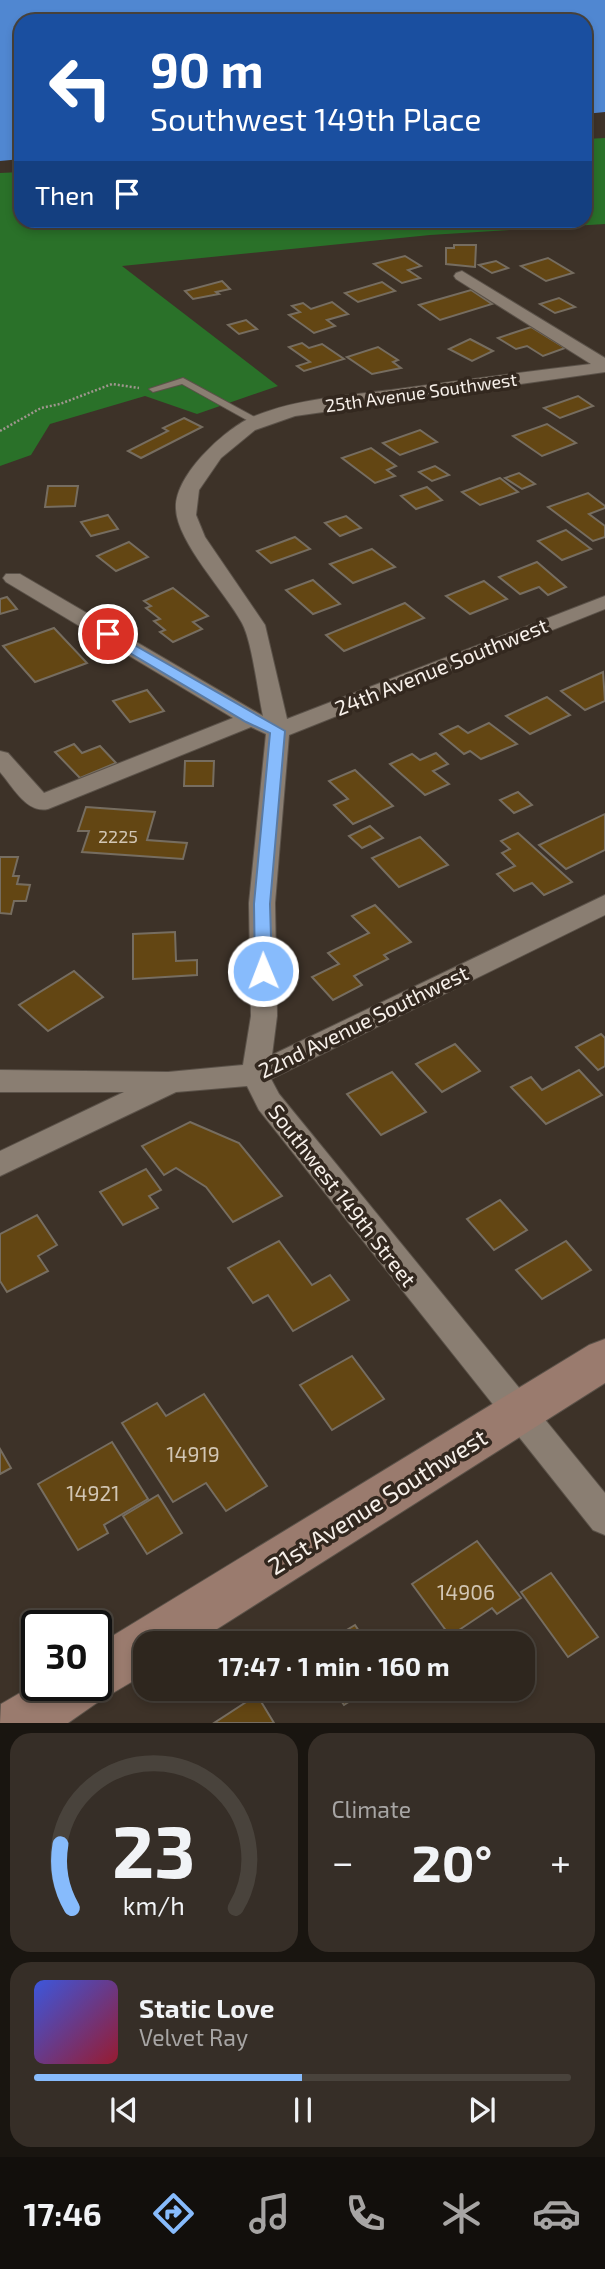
<!DOCTYPE html>
<html lang="en">
<head>
<meta charset="utf-8">
<style>
  body { margin:0; font-family:"Exo 2",sans-serif; background:#362e27; color:#f1f3f6; height:100vh; display:flex; flex-direction:column; font-size:26px; white-space:nowrap }
  * { box-sizing:border-box; margin:0 }
  p { font-size:23px; color:#a7a5a4 }
  .icon { flex:none; width:38px; height:38px; fill:none; stroke:currentColor; stroke-width:2; stroke-linecap:round; stroke-linejoin:round }
  .map { position:relative; height:1723px; overflow:hidden }
  .sheet { display:flex; flex-direction:column; gap:10px; padding:10px; background:#191510; flex:1 }
  .sheet>* { flex:none }
  .hud { position:absolute; left:14px; top:14px; width:578px; height:214px; border-radius:21px; box-shadow:0 4px 10px #0003,0 0 0 2px #49433c; background:#1a4fa0; color:#fff; overflow:hidden }
  .speed { position:absolute; left:21px; top:1610px; display:flex; gap:14px; font-size:35px; font-weight:700; text-align:center }
  .speed>* { display:grid; place-content:center; width:91px; height:91px; border-radius:50%; background:#2e261e; box-shadow:0 4px 10px #0003,0 0 0 2px #49433c; line-height:1 }
  .speed .limit { border:4px solid #111; border-radius:10px; background:#fff; color:#111 }
  .pin { position:absolute; display:grid; place-items:center; width:60px; height:60px; color:#fff; margin:-30px; border:4px solid #fff; border-radius:50%; box-shadow:0 2px 7px #0007 }
  .me { position:absolute; width:77px; margin:-38px; rotate:359deg; stroke-linejoin:round; filter:drop-shadow(0 0 5px #0008) }
  .turn { display:flex; align-items:center; gap:24px; height:147px; padding:0 21px; font-size:32px }
  .turn .icon { width:91px; height:91px; stroke-width:2.5 }
  .turn b { display:block; font-size:49px; line-height:60px }
  .then { display:flex; align-items:center; height:66px; padding:0 21px; background:#0003; gap:14px; font-size:26px }
  .big { font-size:52px; font-weight:700; line-height:1.1 }
  .sheet .widget { flex:1; display:flex; flex-direction:column; justify-content:center; gap:10px; min-width:0; padding:0 24px; border-radius:21px; background:#362e27 }
  .sheet .dial { align-items:center; gap:0 }
  .dial svg { height:182px; overflow:visible; fill:none; stroke:#49433c; stroke-width:7; stroke-linecap:round; text-anchor:middle }
  .dial text { fill:#f1f3f6; stroke:none }
  .song { display:flex; align-items:center; gap:21px }
  .cover { width:84px; height:84px; border-radius:10px; background:linear-gradient(135deg,hsl(230 70% 55%),hsl(350 70% 35%)) }
  .played { height:7px; border-radius:4px; background:linear-gradient(90deg,#87bbfc 50%,#49433c 50%) }
  .keys { display:flex; justify-content:space-around; direction:ltr }
  .heat { display:flex; justify-content:space-between; align-items:center; font-size:38px; direction:ltr }
  .sheet .tiles { flex:1; display:grid; gap:10px; grid-template-columns:1fr 1fr }
  .widget:last-child { grid-column:span 2 }
  .trip { position:absolute; left:133px; top:1631px; width:402px; height:70px; border-radius:21px; background:#2e261e; box-shadow:0 4px 10px #0003,0 0 0 2px #49433c; font-weight:700; line-height:70px; text-align:center }
  .tabs { display:flex; height:112px; justify-content:space-around; align-items:center; background:#120f0c; color:#a7a5a4 }
  .tabs .icon { width:49px; height:49px }
  .tabs .active { color:#87bbfc }
  .tabs b { font-size:32px; color:#f1f3f6 }
  .map>svg:first-child { display:block }
</style>
</head>
<body>
<div class="map">
<svg width="605" height="1723" viewBox="0 0 605 1723">
  <rect width="100%" height="100%" fill="#3d3228"/>
  <polygon fill="#2a7129" points="605,138 605,224 430,235 122,266 278,386 197,414 145,396 50,424 31,455 0,466 0,173 21,172 21,220 584,220 585,139"/>
  <polygon fill="#5087d1" points="0,0 605,0 605,112 585,114 584,21 21,21 21,159 0,161"/>
  <g fill="#634613" stroke="#766d60" stroke-width="2">
    <polygon points="454,245 476,245 475,267 446,264 446,248 454,248"/>
    <polygon points="405,256 421,266 408,270 420,278 402,283 374,264"/>
    <polygon points="548,258 573,273 546,281 521,266"/>
    <polygon points="496,261 508,268 492,273 479,265"/>
    <polygon points="222,281 230,289 216,292 219,294 193,299 185,291"/>
    <polygon points="382,282 395,291 358,302 345,293"/>
    <polygon points="471,290 492,304 440,320 419,305"/>
    <polygon points="559,298 575,307 555,313 540,304"/>
    <polygon points="332,302 348,314 327,320 335,326 314,333 289,315 300,312 292,306 303,303 311,309"/>
    <polygon points="246,320 257,329 239,334 228,325"/>
    <polygon points="531,327 565,348 543,356 527,346 516,349 498,338"/>
    <polygon points="470,339 493,351 472,361 449,349"/>
    <polygon points="302,343 309,348 322,344 344,359 304,371 297,366 310,362 289,347"/>
    <polygon points="378,347 398,360 393,362 401,368 372,374 347,357"/>
    <polygon points="578,396 593,406 560,418 544,408"/>
    <polygon points="184,418 202,427 141,458 128,451 168,431 163,428"/>
    <polygon points="547,424 576,443 542,456 513,436"/>
    <polygon points="420,430 437,442 400,455 383,443"/>
    <polygon points="371,448 396,466 387,470 395,476 375,483 342,458"/>
    <polygon points="435,466 449,475 432,481 419,472"/>
    <polygon points="519,473 535,484 522,489 505,478"/>
    <polygon points="500,478 518,492 480,505 462,492"/>
    <polygon points="48,486 78,486 75,506 45,507"/>
    <polygon points="427,487 442,500 416,509 401,496"/>
    <polygon points="588,493 605,506 605,508 589,514 605,526 605,537 593,541 548,507"/>
    <polygon points="108,515 118,529 91,536 81,522"/>
    <polygon points="346,516 361,528 340,536 325,523"/>
    <polygon points="566,530 591,549 562,560 538,541"/>
    <polygon points="295,537 310,549 271,563 257,551"/>
    <polygon points="129,542 148,557 116,571 97,556"/>
    <polygon points="372,549 395,567 353,583 330,564"/>
    <polygon points="537,562 566,587 548,595 539,587 520,594 499,577"/>
    <polygon points="313,580 340,604 313,614 286,590"/>
    <polygon points="484,581 507,599 470,614 446,596"/>
    <polygon points="173,588 208,616 193,622 202,629 173,642 160,632 165,630 154,621 160,619 146,608 151,606 144,601"/>
    <polygon points="7,597 17,609 0,614 0,599"/>
    <polygon points="405,603 424,618 344,651 326,635"/>
    <polygon points="54,628 87,663 35,682 3,646"/>
    <polygon points="603,672 605,701 585,710 561,691"/>
    <polygon points="147,690 164,711 130,722 113,701"/>
    <polygon points="547,697 570,715 530,734 506,716"/>
    <polygon points="489,723 517,744 481,759 470,751 464,754 440,734 458,726 468,733"/>
    <polygon points="74,744 82,753 100,746 116,763 80,778 55,752"/>
    <polygon points="436,753 448,764 433,771 449,784 425,795 390,764 412,754 420,760"/>
    <polygon points="185,761 214,761 213,786 184,786"/>
    <polygon points="355,770 393,806 353,824 334,805 348,799 329,781"/>
    <polygon points="518,792 532,805 514,813 500,800"/>
    <polygon points="86,807 155,812 147,840 187,843 183,859 82,852 89,831 78,831"/>
    <polygon points="605,814 605,850 566,869 539,845"/>
    <polygon points="370,826 383,838 362,848 349,836"/>
    <polygon points="518,833 572,882 544,895 532,883 514,891 497,874 515,866 502,853 510,849 501,841"/>
    <polygon points="420,837 448,865 399,887 372,858"/>
    <polygon points="0,857 18,857 13,876 19,876 17,884 30,885 26,901 14,901 11,914 0,913"/>
    <polygon points="375,905 411,942 384,955 388,959 354,976 362,985 333,1000 312,977 339,964 328,953 369,933 352,916"/>
    <polygon points="175,932 176,961 197,960 197,975 133,979 133,934"/>
    <polygon points="74,971 103,997 48,1031 19,1005"/>
    <polygon points="601,1034 605,1038 605,1066 598,1070 576,1047"/>
    <polygon points="455,1044 480,1071 442,1092 416,1064"/>
    <polygon points="579,1070 602,1095 546,1124 511,1087 531,1077 542,1090"/>
    <polygon points="392,1072 426,1112 381,1135 347,1094"/>
    <polygon points="190,1122 239,1143 282,1196 233,1222 206,1187 176,1168 164,1175 142,1146"/>
    <polygon points="146,1169 161,1190 149,1196 158,1208 123,1225 100,1192"/>
    <polygon points="500,1200 527,1230 494,1250 467,1219"/>
    <polygon points="37,1215 57,1245 38,1256 48,1271 7,1292 0,1281 0,1234"/>
    <polygon points="279,1241 312,1285 330,1275 349,1300 293,1331 268,1295 253,1303 228,1268"/>
    <polygon points="566,1241 591,1270 542,1299 516,1270"/>
    <polygon points="352,1356 384,1399 332,1430 300,1385"/>
    <polygon points="204,1394 267,1486 226,1511 206,1483 173,1502 122,1423 157,1403 166,1416"/>
    <polygon points="112,1442 148,1499 104,1525 108,1533 78,1550 38,1484"/>
    <polygon points="0,1449 11,1468 0,1474"/>
    <polygon points="158,1495 182,1533 147,1554 123,1516"/>
    <polygon points="477,1541 521,1598 497,1614 492,1608 450,1636 412,1584"/>
    <polygon points="551,1573 598,1637 568,1657 521,1592"/>
    <polygon points="355,1625 367,1643 325,1643"/>
    <polygon points="333,1689 369,1689 344,1705"/>
    <polygon points="257,1695 274,1723 214,1723"/>
  </g>
  <g fill="none" stroke-linecap="round" stroke-linejoin="round">
    <g stroke="#5b5249" stroke-width="2">
      <polygon id="lane" points="183,378 260,420 262,422 257,425 254,424 182,384 153,392 149,389"/>
    </g>
    <g stroke="#5b5249" stroke-width="2">
      <path id="street" d="M462 271 605 358V372L295 416 255 430 221 458 199 490 196 515 205 537 265 625 287 719 605 596V609L289 735 275 903 277 1016 272 1055 605 895V915L271 1079 279 1094 605 1493V1535L593 1530 259 1110 247 1086 176 1092 0 1176V1151L124 1092H0V1070L168 1072 243 1065 251 1016 249 903 266 734 251 727 48 809C27 814 13 787 0 772V751L8 753 44 793 233 718 6 582 3 578 6 574H20L263 716C258 693 252 641 242 623 226 593 177 542 176 509 174 476 223 431 250 418 293 399 345 396 391 390 457 381 524 372 591 364L456 279 454 276 456 273Z"/>
    </g>
    <g stroke="#5b5249" stroke-width="2">
      <polygon id="secondary" points="605,1339 605,1383 195,1643 145,1643 145,1674 101,1700 68,1723 0,1723 1,1704 37,1683 37,1685 96,1685 96,1646 589,1345"/>
    </g>
    <polyline stroke="#9f968e" stroke-width="2.5" stroke-dasharray="2 2" stroke-linecap="butt" points="0,431 41,408 60,404 112,384 139,388"/>
    <use href="#lane" fill="#8a7e72" fill-rule="evenodd"/>
    <use href="#street" fill="#8a7e72" fill-rule="evenodd"/>
    <use href="#secondary" fill="#9a7b6e" fill-rule="evenodd"/>
  </g>
  <polygon fill="#87bbfc" stroke="#587aa4" stroke-width="2" points="108,630 285,731 270,904 272,971 269,975 257,975 255,971 254,904 270,733 246,722 103,637 103,631"/>
  <g text-anchor="middle" dominant-baseline="central" stroke-width="7" stroke-linejoin="round" paint-order="stroke">
    <g font-size="18" fill="#f7f0ea" stroke="#33281f">
      <text transform="translate(421 392) rotate(-8)">25th Avenue Southwest</text>
    </g>
    <g font-size="18" fill="#d2c6b4">
      <text x="118" y="836">2225</text>
    </g>
    <g font-size="21" fill="#f7f0ea" stroke="#33281f">
      <text transform="translate(441 666) rotate(-22)">24th Avenue Southwest</text>
      <text transform="translate(363 1021) rotate(-26)">22nd Avenue Southwest</text>
      <text transform="translate(343 1195) rotate(52)">Southwest 149th Street</text>
    </g>
    <g font-size="21" fill="#d2c6b4">
      <text x="193" y="1453">14919</text>
      <text x="93" y="1492">14921</text>
      <text x="466" y="1591">14906</text>
    </g>
    <g font-size="24" fill="#f7f0ea" stroke="#33281f">
      <text transform="translate(377 1501) rotate(-32)">21st Avenue Southwest</text>
    </g>
  </g>
</svg>
<div class="speed"><div class="limit">30</div></div>
<div class="pin" style="left:108px;top:634px;background:#d93025"><svg class="icon" aria-label="arrive" viewBox="0 0 24 24"><path d="M6 21V4h12l-3 4 3 4H6"/></svg></div>
<svg class="me" style="left:263px;top:971px" viewBox="-20 -20 40 40"><circle r="17" fill="#87bbfc" stroke="#fff" stroke-width="3"/><path d="M0-11L8 9 0 5-8 9z" fill="#fff"/></svg>
<div class="trip">17:47 · 1 min · 160 m</div>
<div class="hud">
<div class="turn"><svg class="icon" aria-label="left" viewBox="0 0 24 24"><path d="M17 20v-9H6M10 6l-5 5 5 5"/></svg><div><b>90 m</b>Southwest 149th Place</div></div>
<div class="then">Then<svg class="icon" aria-label="arrive" viewBox="0 0 24 24"><path d="M6 21V4h12l-3 4 3 4H6"/></svg></div>
</div>
</div>
<section class="sheet">
<div class="tiles">
<div class="widget dial"><svg viewBox="0 0 100 80">
<path d="M14 69A42 42 0 1 1 86 69"/>
<path d="M14 69A42 42 0 0 1 9 41" stroke="#87bbfc"/>
<text x="50" y="56" font-size="32" font-weight="700">23</text>
<text x="50" y="72" font-size="11">km/h</text>
</svg></div>
<div class="widget"><p>Climate</p>
<div class="heat"><a>−</a><b class="big">20°</b><a>+</a></div>
</div>
<div class="widget">
<div class="song"><i class="cover"></i><div><b>Static Love</b><p>Velvet Ray</p></div></div>
<div class="played"></div>
<div class="keys"><svg class="icon" aria-label="previous" viewBox="0 0 24 24"><path d="M18 5L8 12l10 7zM5 5v14"/></svg><svg class="icon" aria-label="pause" viewBox="0 0 24 24"><path d="M8 5v14M16 5v14"/></svg><svg class="icon" aria-label="next" viewBox="0 0 24 24"><path d="M6 5l10 7-10 7zM19 5v14"/></svg></div>
</div>
</div>
</section>
<nav class="tabs">
<b>17:46</b>
<svg class="icon active" aria-label="directions" viewBox="0 0 24 24"><path d="M12 3l9 9-9 9-9-9zM9 14v-3h6M13 9l2 2-2 2"/></svg>
<svg class="icon" aria-label="music" viewBox="0 0 24 24"><path d="M9 18V5l10-2v13"/><circle cx="6" cy="18" r="3"/><circle cx="16" cy="16" r="3"/></svg>
<svg class="icon" aria-label="phone" viewBox="0 0 24 24"><path d="M5 4h4l2 5-3 2q2 4 5 5l2-3 5 2v4C11 20 4 13 5 4z"/></svg>
<svg class="icon" aria-label="climate" viewBox="0 0 24 24"><path d="M12 3v18M4 7l16 10M4 17L20 7"/></svg>
<svg class="icon" aria-label="car" viewBox="0 0 24 24"><path d="M5 17H2v-5l4-1 3-4h7l3 4 3 1v5h-3M9 17h6M6 11h13"/><circle cx="7" cy="17" r="2"/><circle cx="17" cy="17" r="2"/></svg>
</nav>
</body>
</html>
